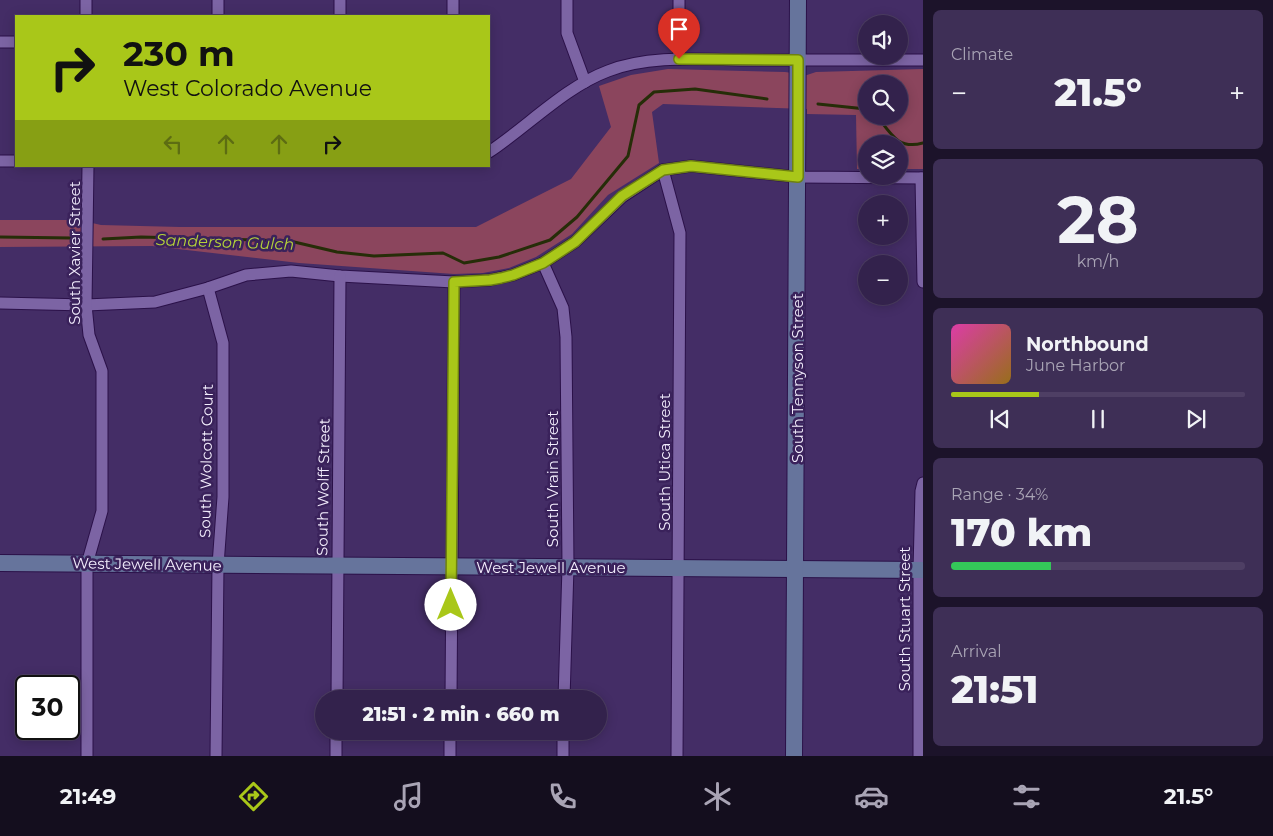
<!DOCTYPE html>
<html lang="en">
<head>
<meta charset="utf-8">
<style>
  body { margin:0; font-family:Montserrat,sans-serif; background:#3e2f56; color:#f1f3f6; height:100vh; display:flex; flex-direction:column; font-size:19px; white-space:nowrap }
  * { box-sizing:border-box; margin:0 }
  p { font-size:16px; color:#a9a4b5 }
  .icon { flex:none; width:28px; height:28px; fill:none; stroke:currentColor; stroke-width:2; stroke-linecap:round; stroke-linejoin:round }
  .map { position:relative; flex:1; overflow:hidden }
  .panel { display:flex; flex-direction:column; gap:10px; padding:10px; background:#1c132a; width:350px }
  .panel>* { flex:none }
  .guide { position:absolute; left:15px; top:15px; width:475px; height:152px; border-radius:0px; box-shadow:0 2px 12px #0003,0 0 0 1px #4e3f64; background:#a9c719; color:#111; overflow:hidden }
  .controls { position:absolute; left:858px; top:15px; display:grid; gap:10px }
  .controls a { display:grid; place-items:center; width:50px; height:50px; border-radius:50%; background:#33224c; box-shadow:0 2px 12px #0003,0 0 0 1px #4e3f64; font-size:25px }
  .speed { position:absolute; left:15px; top:675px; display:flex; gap:10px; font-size:25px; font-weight:700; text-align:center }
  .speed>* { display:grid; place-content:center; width:65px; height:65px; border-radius:50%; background:#33224c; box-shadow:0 2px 12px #0003,0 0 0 1px #4e3f64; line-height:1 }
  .speed .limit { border:2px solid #111; border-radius:8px; background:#fff; color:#111 }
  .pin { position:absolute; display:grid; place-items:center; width:42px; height:42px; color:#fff; margin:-51px -21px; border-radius:50% 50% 50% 0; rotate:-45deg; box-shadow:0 0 5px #0007 }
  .pin .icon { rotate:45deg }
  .me { position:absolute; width:55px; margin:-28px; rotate:0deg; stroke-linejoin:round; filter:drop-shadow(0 0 4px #0008) }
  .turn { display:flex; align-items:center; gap:18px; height:105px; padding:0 25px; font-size:22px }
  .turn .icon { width:65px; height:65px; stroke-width:2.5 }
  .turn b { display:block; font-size:35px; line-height:42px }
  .lanes { display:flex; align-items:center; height:48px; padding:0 25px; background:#0003; justify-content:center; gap:25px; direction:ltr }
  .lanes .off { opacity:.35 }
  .big { font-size:38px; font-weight:800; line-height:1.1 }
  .panel .card { flex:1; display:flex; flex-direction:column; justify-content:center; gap:8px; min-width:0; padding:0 18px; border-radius:8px; background:#3e2f56 }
  .panel .dial { align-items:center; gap:0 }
  .dial b { font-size:65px; line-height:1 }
  .song { display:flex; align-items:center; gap:15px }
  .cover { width:60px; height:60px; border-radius:8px; background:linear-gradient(135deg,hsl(320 70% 55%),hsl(40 70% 35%)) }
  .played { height:5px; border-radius:2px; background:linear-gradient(90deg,#a9c719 30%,#4e3f64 30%) }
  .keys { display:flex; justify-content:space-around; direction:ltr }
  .heat { display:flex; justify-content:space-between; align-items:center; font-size:28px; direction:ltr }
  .charge { height:8px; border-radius:4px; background:linear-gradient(90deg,#34c759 34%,#4e3f64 0) }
  .trip { position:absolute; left:315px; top:690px; width:292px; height:50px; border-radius:25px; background:#33224c; box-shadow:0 2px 12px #0003,0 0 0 1px #4e3f64; font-weight:800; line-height:50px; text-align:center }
  .tab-bar { display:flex; height:80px; justify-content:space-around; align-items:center; background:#140e1e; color:#a9a4b5 }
  .tab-bar .icon { width:35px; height:35px }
  .tab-bar .current { color:#a9c719 }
  .tab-bar b { font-size:22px; color:#f1f3f6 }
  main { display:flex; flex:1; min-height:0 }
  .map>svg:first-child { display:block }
</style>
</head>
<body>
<main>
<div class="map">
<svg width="923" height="756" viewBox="0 0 923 756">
  <rect width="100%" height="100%" fill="#442d66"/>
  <path fill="#8b455d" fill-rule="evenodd" d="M668 69 785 72 807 75 816 72 923 69V169H899V144H866V169H857L856 115 807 114V109L663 104 652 112 659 163 608 195 572 234 536 257 509 268 483 273 454 274 299 263 152 246 0 247V220H79L101 225 180 227H476L571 179 611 127 599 86 631 75ZM866 84H899V116H866Z"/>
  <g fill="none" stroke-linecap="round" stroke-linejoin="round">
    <g stroke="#262d08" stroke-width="3">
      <polyline points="818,104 866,109"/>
      <path d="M877 116C891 134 898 150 923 143"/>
      <polyline points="0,237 72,238"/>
      <polyline points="103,239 141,237 290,241 337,252 374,256 443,253 464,263 499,257 550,240 577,217 628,156 639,105 654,92 695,89 767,99"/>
    </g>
    <g stroke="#2b1149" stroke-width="13">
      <g id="street">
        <polyline points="218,0 218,16"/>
        <polyline points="340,0 340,16"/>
        <polyline points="567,0 567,33 585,82"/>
        <polyline points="86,16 86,0"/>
        <polyline points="453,16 453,0"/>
        <polyline points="0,42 16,42"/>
        <polyline points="679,59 679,0"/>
        <path d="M489 152C527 127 565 87 608 71 651 54 706 60 751 60 809 60 866 60 923 60"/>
        <polyline points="0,161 16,161"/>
        <polyline points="663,170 680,233 677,756"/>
        <polyline points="921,178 923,282"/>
        <polyline points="543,263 563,308 566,337 568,567 564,699"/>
        <polyline points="208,288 223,343 223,497 218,565 216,756"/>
        <polyline points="0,303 86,305 155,302 208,288 246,275 291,271 340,276 454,282 490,280 513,275 543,263 575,242 622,197 663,170 691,166 798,177 923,178"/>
        <polyline points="337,699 340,276"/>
        <polyline points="451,699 454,282"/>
        <polyline points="87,756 87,564 102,511 102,371 89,335 86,305 88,166"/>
        <polyline points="336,756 336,731"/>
        <polyline points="450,756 450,731"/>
        <polyline points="563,756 563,731"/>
        <polyline points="919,756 919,570 921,491 923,483"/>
      </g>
    </g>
    <g stroke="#2b1149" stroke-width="18">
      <g id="secondary">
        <polyline points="0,563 923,570"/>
        <polyline points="794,756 798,0"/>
      </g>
    </g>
    <use href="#street" stroke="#7c64a4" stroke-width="11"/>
    <use href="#secondary" stroke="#66749c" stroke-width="16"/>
  </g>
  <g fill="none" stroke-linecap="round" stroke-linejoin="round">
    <g stroke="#6e8110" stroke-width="12">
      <polyline id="route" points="451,605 454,282 490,280 501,278 513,275 543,263 575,242 622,196 663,170 691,166 798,177 798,60 679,59"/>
    </g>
    <use href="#route" stroke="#a9c719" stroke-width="9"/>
  </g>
  <g text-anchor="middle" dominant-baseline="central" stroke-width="5" stroke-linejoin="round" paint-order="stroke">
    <g font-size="15" fill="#f3eefd" stroke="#3a225b">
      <text transform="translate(74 253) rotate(-90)">South Xavier Street</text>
      <text transform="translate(797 378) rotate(-90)">South Tennyson Street</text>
      <text transform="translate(206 461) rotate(-89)">South Wolcott Court</text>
      <text transform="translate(664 462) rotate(-90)">South Utica Street</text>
      <text transform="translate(552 479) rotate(-90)">South Vrain Street</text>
      <text transform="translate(323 487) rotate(-89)">South Wolff Street</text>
      <text transform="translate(147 564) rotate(1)">West Jewell Avenue</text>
      <text x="551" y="567">West Jewell Avenue</text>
      <text transform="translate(904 619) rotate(-90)">South Stuart Street</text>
    </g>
    <g font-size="16" font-style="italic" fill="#b5d339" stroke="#3a225b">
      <text transform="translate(225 242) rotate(2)">Sanderson Gulch</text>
    </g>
  </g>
</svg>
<div class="controls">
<a><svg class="icon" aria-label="sound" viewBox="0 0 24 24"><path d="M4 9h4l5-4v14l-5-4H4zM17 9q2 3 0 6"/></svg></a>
<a><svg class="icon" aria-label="search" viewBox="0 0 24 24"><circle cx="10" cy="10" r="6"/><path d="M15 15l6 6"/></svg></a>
<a><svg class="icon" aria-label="layers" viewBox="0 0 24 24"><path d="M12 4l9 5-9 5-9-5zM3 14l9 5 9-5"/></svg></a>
<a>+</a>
<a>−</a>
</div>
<div class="speed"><div class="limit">30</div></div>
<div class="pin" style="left:679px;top:59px;background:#d93025"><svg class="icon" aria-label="arrive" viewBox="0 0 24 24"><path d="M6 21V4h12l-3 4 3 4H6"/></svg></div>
<svg class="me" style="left:451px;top:605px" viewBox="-20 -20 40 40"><circle r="19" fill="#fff"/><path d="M0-13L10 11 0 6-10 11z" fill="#a9c719"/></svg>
<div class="trip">21:51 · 2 min · 660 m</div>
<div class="guide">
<div class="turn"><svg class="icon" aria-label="right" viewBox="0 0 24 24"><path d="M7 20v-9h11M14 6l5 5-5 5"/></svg><div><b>230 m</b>West Colorado Avenue</div></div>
<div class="lanes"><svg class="icon off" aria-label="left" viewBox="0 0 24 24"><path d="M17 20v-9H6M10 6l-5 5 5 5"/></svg><svg class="icon off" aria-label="ahead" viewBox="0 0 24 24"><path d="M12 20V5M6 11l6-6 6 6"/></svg><svg class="icon off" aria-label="ahead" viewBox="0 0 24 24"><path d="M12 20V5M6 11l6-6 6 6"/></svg><svg class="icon" aria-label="right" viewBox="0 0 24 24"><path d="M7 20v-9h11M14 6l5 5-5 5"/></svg></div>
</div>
</div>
<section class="panel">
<div class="card"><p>Climate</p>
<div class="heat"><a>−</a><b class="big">21.5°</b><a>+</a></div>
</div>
<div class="card dial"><b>28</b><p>km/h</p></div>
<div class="card">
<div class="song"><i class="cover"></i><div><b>Northbound</b><p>June Harbor</p></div></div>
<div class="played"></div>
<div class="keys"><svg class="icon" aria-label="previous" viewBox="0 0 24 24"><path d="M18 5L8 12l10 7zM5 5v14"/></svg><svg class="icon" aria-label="pause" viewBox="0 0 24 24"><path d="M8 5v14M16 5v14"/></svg><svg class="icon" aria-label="next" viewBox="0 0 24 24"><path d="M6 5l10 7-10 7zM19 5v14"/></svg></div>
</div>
<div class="card"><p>Range · 34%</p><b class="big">170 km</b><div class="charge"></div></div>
<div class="card"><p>Arrival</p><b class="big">21:51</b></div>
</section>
</main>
<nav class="tab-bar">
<b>21:49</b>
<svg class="icon current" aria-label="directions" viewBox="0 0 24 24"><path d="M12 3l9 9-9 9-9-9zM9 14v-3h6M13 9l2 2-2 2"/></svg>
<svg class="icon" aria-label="music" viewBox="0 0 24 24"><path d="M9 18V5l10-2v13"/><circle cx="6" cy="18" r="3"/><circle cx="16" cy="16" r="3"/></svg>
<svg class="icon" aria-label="phone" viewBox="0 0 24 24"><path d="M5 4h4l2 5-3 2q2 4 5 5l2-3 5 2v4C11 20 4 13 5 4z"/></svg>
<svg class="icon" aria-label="climate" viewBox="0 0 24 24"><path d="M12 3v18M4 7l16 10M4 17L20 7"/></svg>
<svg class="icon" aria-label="car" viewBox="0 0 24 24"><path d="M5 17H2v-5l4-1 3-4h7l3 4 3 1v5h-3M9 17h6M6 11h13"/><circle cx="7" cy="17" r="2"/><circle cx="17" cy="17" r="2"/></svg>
<svg class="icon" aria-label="filters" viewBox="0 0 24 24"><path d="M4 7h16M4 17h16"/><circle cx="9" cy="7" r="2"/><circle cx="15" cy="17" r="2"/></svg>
<b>21.5°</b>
</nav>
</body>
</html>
